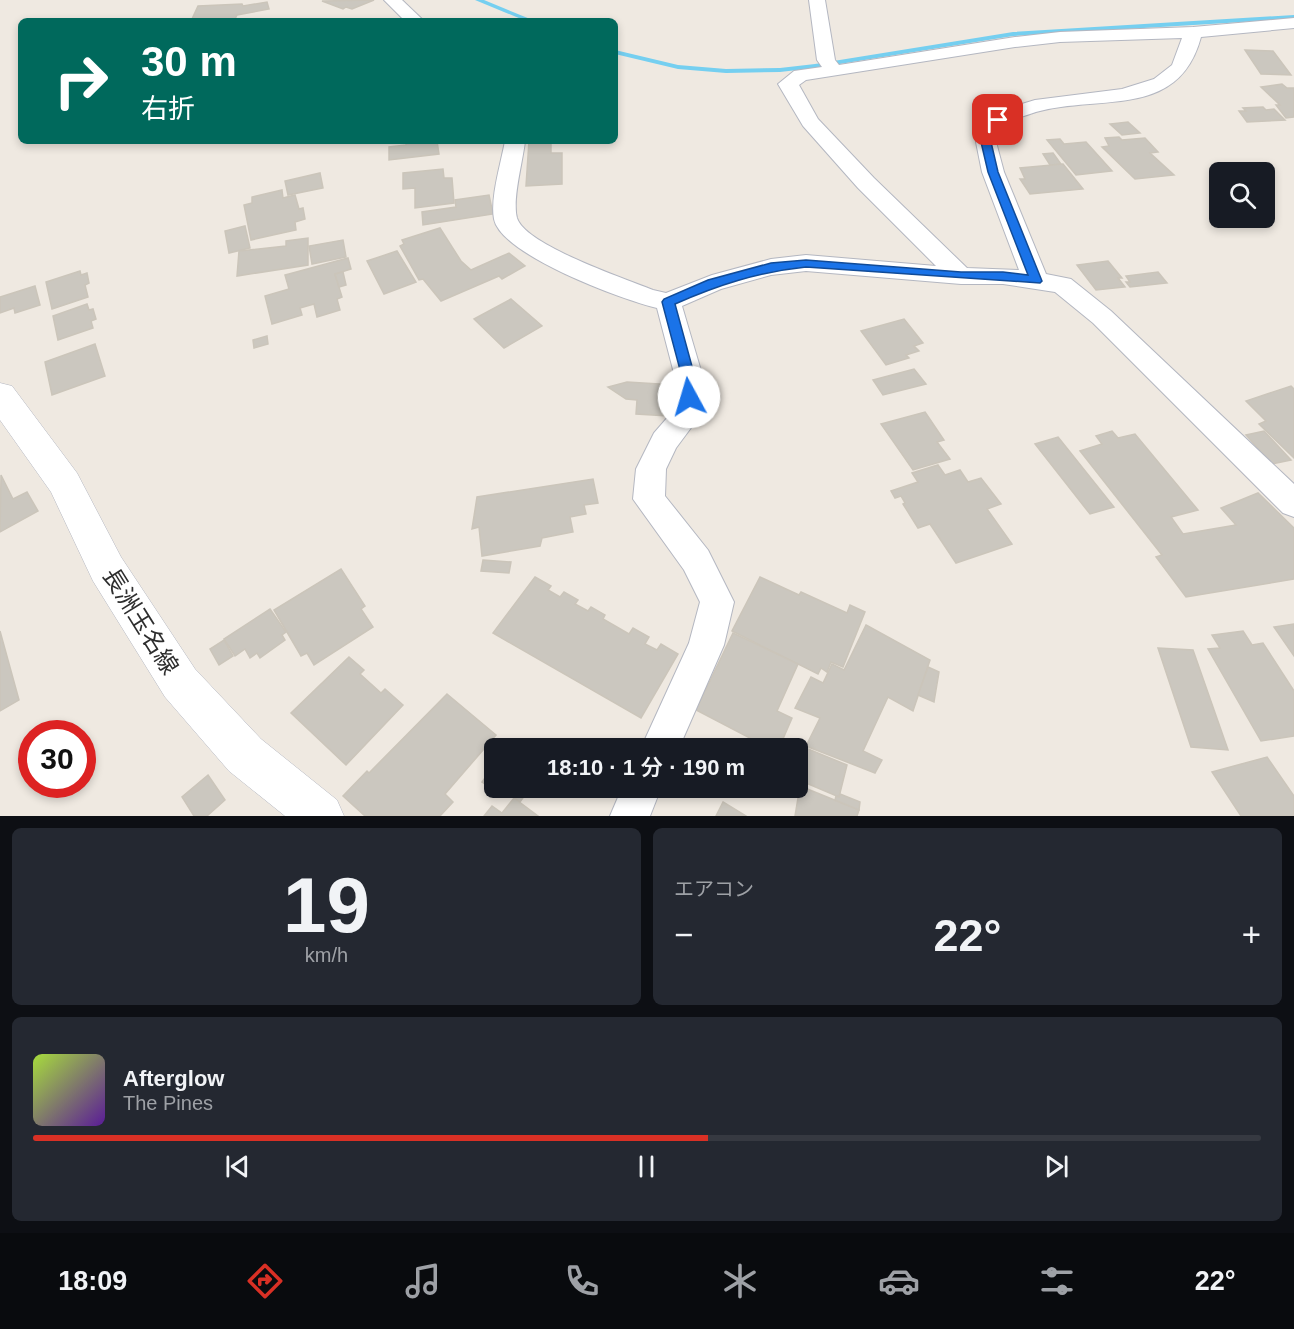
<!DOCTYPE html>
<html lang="ja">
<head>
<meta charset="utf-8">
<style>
  body { margin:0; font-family:Arial,"Noto Sans JP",sans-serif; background:#242831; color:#f1f3f6; height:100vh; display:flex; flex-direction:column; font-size:22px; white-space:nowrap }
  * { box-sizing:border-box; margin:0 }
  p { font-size:20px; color:#9ea1a6 }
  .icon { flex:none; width:33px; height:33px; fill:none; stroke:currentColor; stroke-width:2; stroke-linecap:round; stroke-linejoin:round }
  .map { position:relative; height:816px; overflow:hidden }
  .details { display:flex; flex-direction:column; gap:12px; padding:12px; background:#0d0f14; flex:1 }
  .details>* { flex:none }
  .hud { position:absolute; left:18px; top:18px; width:600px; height:126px; border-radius:9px; box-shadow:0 3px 9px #0003; background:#00695c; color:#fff; overflow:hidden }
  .tools { position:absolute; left:1209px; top:162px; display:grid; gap:12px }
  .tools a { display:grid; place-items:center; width:66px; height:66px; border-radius:9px; background:#171b24; box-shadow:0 3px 9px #0003; font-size:30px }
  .speed { position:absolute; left:18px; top:720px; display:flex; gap:12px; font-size:30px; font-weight:700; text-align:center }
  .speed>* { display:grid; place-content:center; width:78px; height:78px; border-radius:50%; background:#171b24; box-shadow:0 3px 9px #0003; line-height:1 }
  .speed .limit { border:9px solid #d22; background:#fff; color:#111 }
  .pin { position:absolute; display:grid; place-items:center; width:51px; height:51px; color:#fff; margin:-26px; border-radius:12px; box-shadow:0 3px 9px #0006 }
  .me { position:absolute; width:66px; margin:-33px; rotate:354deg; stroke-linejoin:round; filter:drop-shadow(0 0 4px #0008) }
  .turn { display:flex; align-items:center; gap:21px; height:126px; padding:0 24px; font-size:27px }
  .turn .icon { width:78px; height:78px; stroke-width:2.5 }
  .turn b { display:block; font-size:42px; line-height:51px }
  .big { font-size:45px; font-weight:600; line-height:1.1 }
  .details .card { flex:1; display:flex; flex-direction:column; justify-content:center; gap:9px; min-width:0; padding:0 21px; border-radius:9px; background:#242831 }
  .details .dial { align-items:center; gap:0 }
  .dial b { font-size:78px; line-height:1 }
  .song { display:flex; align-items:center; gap:18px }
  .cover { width:72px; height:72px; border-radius:9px; background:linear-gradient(135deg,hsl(80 70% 55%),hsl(270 70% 35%)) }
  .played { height:6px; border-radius:3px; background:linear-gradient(90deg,#d93025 55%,#363941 55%) }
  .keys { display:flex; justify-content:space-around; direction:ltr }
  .heat { display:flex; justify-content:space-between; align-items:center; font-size:33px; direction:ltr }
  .details .tiles { flex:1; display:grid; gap:12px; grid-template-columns:1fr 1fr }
  .card:last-child { grid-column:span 2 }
  .trip { position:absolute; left:484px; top:738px; width:324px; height:60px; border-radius:9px; background:#171b24; box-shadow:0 3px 9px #0003; font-weight:600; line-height:60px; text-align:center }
  .menu { display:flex; height:96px; justify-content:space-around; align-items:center; background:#090b0e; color:#9ea1a6 }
  .menu .icon { width:42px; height:42px }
  .menu .active { color:#d93025 }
  .menu b { font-size:27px; color:#f1f3f6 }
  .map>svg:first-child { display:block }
</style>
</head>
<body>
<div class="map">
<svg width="1294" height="816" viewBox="0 0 1294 816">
  <rect width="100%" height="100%" fill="#efe9e1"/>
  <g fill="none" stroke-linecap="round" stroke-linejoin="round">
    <g fill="#75cff0" fill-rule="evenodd">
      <polygon points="475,0 484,0 535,21 526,21"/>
      <polygon points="1294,15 1294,19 1013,36 815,68 780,72 726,73 678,69 615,54 615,50 678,65 726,69 780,68 815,64 1013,32"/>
    </g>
  </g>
  <g fill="#cbc7bf" stroke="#cbc5ba" stroke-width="1.5">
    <polygon points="374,0 352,9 346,7 343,9 322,1"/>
    <polygon points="267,2 269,9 237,15 235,19 220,21 195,21 196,19 192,19 198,6 242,4 243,6"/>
    <polygon points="1245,50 1273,51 1291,75 1261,74"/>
    <polygon points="1282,84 1287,88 1294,88 1294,117 1286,118 1276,105 1280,105 1261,87"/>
    <polygon points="1263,107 1266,110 1274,109 1285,120 1247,122 1239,111 1246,111 1243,108"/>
    <polygon points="1128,122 1140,133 1122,135 1110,124"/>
    <polygon points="1119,137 1122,140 1145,138 1158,152 1150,153 1174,175 1135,179 1102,147 1109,146 1105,138"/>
    <polygon points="1060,139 1064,144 1086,142 1112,171 1076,175 1047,140"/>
    <polygon points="406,141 437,141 439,154 389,160 389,147 406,145"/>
    <polygon points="529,141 551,141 551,153 562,153 562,184 526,186"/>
    <polygon points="1053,153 1061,164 1050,165 1043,154"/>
    <polygon points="1063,164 1083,189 1030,194 1020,179 1025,179 1020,168"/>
    <polygon points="443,169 444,178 452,178 454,203 415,208 415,188 403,189 403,173"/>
    <polygon points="320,173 323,188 288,195 285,181"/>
    <polygon points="282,190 283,198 295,195 299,209 303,208 305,219 295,222 296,230 251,240 244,205 252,203 252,197"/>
    <polygon points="489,195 493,214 423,225 422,212 456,207 455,200"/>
    <polygon points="245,226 250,248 229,253 225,231"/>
    <polygon points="440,228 461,261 471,270 509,253 525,266 502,279 499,276 441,301 423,279 419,280 400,246 404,244 402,240"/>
    <polygon points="308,238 308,265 237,276 239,251 286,246 286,241"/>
    <polygon points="343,240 346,257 312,264 309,246"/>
    <polygon points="397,251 416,282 384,294 367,261"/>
    <polygon points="348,258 351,269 335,274 342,297 337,299 340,310 317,317 314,304 300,308 302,315 272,324 265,296 289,289 285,275"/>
    <polygon points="1108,261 1122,278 1118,278 1125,287 1096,290 1077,265"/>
    <polygon points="80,271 81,275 87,273 89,283 85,285 88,297 52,309 46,282"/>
    <polygon points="343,272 346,285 339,287 335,274"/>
    <polygon points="1158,272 1167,283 1130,287 1126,282 1130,282 1126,276"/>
    <polygon points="35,286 40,305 15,313 14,308 0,313 0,297"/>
    <polygon points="511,299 542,326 504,348 474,319"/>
    <polygon points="87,304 89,310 93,309 96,319 91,321 93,328 58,340 53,316"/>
    <polygon points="904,319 923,343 914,346 919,351 906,355 909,358 886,365 861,331"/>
    <polygon points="267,336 268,344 254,348 253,340"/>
    <polygon points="95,344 105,376 52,395 45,362"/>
    <polygon points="914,369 926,384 883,395 873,380"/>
    <polygon points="627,382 675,385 668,416 636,414 637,400 626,399 608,387"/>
    <polygon points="1291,386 1294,389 1294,458 1259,424 1266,421 1246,401"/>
    <polygon points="925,412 944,440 937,442 950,459 913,470 881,424"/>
    <polygon points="1112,431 1118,438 1135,434 1198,510 1171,517 1183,534 1236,525 1221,508 1258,493 1294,528 1294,579 1186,597 1156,557 1162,555 1080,451 1102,444 1096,436"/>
    <polygon points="1264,431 1291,460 1272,464 1246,435"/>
    <polygon points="1058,437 1114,507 1090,514 1035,444"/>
    <polygon points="938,465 945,475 960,470 968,482 981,478 1001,504 987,509 1012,544 956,563 930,524 918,528 903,504 905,503 901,496 895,498 891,491 918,482 912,473"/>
    <polygon points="1,475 13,499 27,492 38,511 0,532"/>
    <polygon points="593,479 598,503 584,505 586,514 570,517 573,532 542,538 540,546 482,556 479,527 472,529 477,497"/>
    <polygon points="483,560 511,562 509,573 481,571"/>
    <polygon points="341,569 365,606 361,609 373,627 314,665 307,653 301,656 274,610"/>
    <polygon points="535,577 551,586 548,590 560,597 564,592 578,600 575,604 588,611 591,607 605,615 603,619 629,634 633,628 649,637 645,644 657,650 661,644 678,654 641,718 493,633"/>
    <polygon points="760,577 799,595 801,592 847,613 850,605 865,612 843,667 831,662 827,672 821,668 818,674 732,631"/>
    <polygon points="270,609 286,632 282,635 285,640 260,658 257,653 250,658 245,649 235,656 224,639"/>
    <polygon points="1294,624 1294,656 1274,627"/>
    <polygon points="866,625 930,660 913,711 888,697 863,751 882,760 875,773 806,746 820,718 795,708 811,677 823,683 832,664 844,670"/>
    <polygon points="0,631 19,700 0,711"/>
    <polygon points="1243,631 1252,645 1263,643 1294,691 1294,736 1261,741 1208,649 1220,648 1212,635"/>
    <polygon points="733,633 798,664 777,711 792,718 779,748 769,748 696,710"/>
    <polygon points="224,640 233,656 219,665 210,649"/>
    <polygon points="1158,648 1193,650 1228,750 1191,747"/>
    <polygon points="349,657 364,670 360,674 381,693 385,689 403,705 346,765 291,713"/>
    <polygon points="928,667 939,672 934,702 918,695"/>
    <polygon points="447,694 496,735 445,794 453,802 440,816 365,816 343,796 367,771 369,773"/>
    <polygon points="808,749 847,765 839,797 799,780"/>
    <polygon points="1267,757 1294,796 1294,816 1241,816 1212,772"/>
    <polygon points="495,764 495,788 530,788 520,802 503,790 500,794 482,782"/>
    <polygon points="208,775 225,800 207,816 194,816 182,797"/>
    <polygon points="800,786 859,810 857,816 795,816"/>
    <polygon points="840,794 860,802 859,810 835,800 836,796 839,797"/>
    <polygon points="514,798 538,816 484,816 492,806 502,813"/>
    <polygon points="723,802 746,816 716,816"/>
  </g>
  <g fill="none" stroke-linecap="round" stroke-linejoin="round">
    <g stroke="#b4b7c1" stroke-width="2">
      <g id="street">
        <polygon points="384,0 402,0 424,21 405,21"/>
        <path d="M809 0H825L835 60 839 65 1015 37 1060 32 1193 27 1294 18V28L1201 37C1178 123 1094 92 1030 114 1022 117 1010 119 1005 126 1001 130 999 137 996 142L1004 172 1046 274 1071 279 1111 311 1294 484V517L1283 513 1093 323 1055 292 1003 284H961L806 271 771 275 721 289 682 306 704 381 702 413 676 448 666 469 665 496 708 550 734 602 724 645 679 748H641L689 643 700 602 684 570 633 499 636 469 654 433 674 410 676 381 657 308C623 300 501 255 494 219 490 198 501 163 505 141H525C523 161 512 199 517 218 525 245 626 279 653 290L666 293 712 275 771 259 806 255 936 266 858 188 803 126 778 84 794 71 822 67 817 60ZM1182 38 1172 65 1154 79 1122 89 1035 100 1005 109 990 118 976 142 982 172 1019 270 967 268 874 178 818 119 799 85 806 80 1015 47 1060 42Z"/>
        <polygon points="622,788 661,788 650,816 610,816"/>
      </g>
    </g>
    <g stroke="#b4b7c1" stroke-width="1">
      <polygon id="secondary" points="0,383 12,386 77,473 121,557 195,669 261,739 337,800 344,816 285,816 229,771 165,697 93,581 51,492 0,420"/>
    </g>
    <use href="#street" fill="#fff" fill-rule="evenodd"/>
    <use href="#secondary" fill="#fff" fill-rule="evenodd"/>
  </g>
  <path fill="#1a73e8" stroke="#114b97" stroke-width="1.5" d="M995 118 1003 120 991 142 998 172 1042 281 1040 283 806 267C758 272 718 285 675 304L696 381 694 400H684L683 381 662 302 664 299 708 280 771 263 806 260 961 272H1003L1028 275 988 172 981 142Z"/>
  <g text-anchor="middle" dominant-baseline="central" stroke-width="4.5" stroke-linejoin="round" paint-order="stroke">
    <g font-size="24" fill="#2e2e2e" stroke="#fff">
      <text transform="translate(141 621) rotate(58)">長洲玉名線</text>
    </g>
  </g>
</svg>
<div class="tools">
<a><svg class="icon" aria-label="search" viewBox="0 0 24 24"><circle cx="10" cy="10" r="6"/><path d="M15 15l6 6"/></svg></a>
</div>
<div class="speed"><div class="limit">30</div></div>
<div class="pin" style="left:998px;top:120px;background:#d93025"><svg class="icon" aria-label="arrive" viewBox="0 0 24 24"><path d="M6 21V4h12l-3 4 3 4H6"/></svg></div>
<svg class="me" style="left:689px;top:397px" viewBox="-20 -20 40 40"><circle r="19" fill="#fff"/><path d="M0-13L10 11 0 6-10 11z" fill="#1a73e8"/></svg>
<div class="trip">18:10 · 1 分 · 190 m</div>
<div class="hud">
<div class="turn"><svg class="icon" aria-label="right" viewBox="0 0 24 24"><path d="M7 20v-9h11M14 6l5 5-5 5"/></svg><div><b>30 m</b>右折</div></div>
</div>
</div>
<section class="details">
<div class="tiles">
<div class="card dial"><b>19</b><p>km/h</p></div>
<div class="card"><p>エアコン</p>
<div class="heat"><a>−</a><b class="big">22°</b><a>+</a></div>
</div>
<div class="card">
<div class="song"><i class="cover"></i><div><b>Afterglow</b><p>The Pines</p></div></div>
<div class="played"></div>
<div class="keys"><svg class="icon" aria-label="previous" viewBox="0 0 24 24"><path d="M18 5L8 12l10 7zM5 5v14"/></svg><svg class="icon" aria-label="pause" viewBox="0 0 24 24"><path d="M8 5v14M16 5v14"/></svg><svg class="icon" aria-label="next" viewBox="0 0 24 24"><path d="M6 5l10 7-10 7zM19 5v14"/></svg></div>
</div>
</div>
</section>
<nav class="menu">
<b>18:09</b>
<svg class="icon active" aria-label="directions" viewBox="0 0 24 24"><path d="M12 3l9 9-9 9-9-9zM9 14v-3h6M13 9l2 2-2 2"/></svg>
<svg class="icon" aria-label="music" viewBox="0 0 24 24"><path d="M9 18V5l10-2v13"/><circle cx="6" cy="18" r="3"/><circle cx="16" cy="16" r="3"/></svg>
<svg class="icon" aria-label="phone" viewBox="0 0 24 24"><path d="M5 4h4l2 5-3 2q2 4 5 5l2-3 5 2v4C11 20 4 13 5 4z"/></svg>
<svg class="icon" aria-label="climate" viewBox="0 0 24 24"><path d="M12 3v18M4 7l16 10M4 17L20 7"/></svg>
<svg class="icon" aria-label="car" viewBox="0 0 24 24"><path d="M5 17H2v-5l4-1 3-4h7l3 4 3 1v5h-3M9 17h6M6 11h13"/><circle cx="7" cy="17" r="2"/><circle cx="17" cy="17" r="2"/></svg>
<svg class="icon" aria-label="filters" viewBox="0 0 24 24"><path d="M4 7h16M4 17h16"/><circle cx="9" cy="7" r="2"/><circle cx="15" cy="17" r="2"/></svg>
<b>22°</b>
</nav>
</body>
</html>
